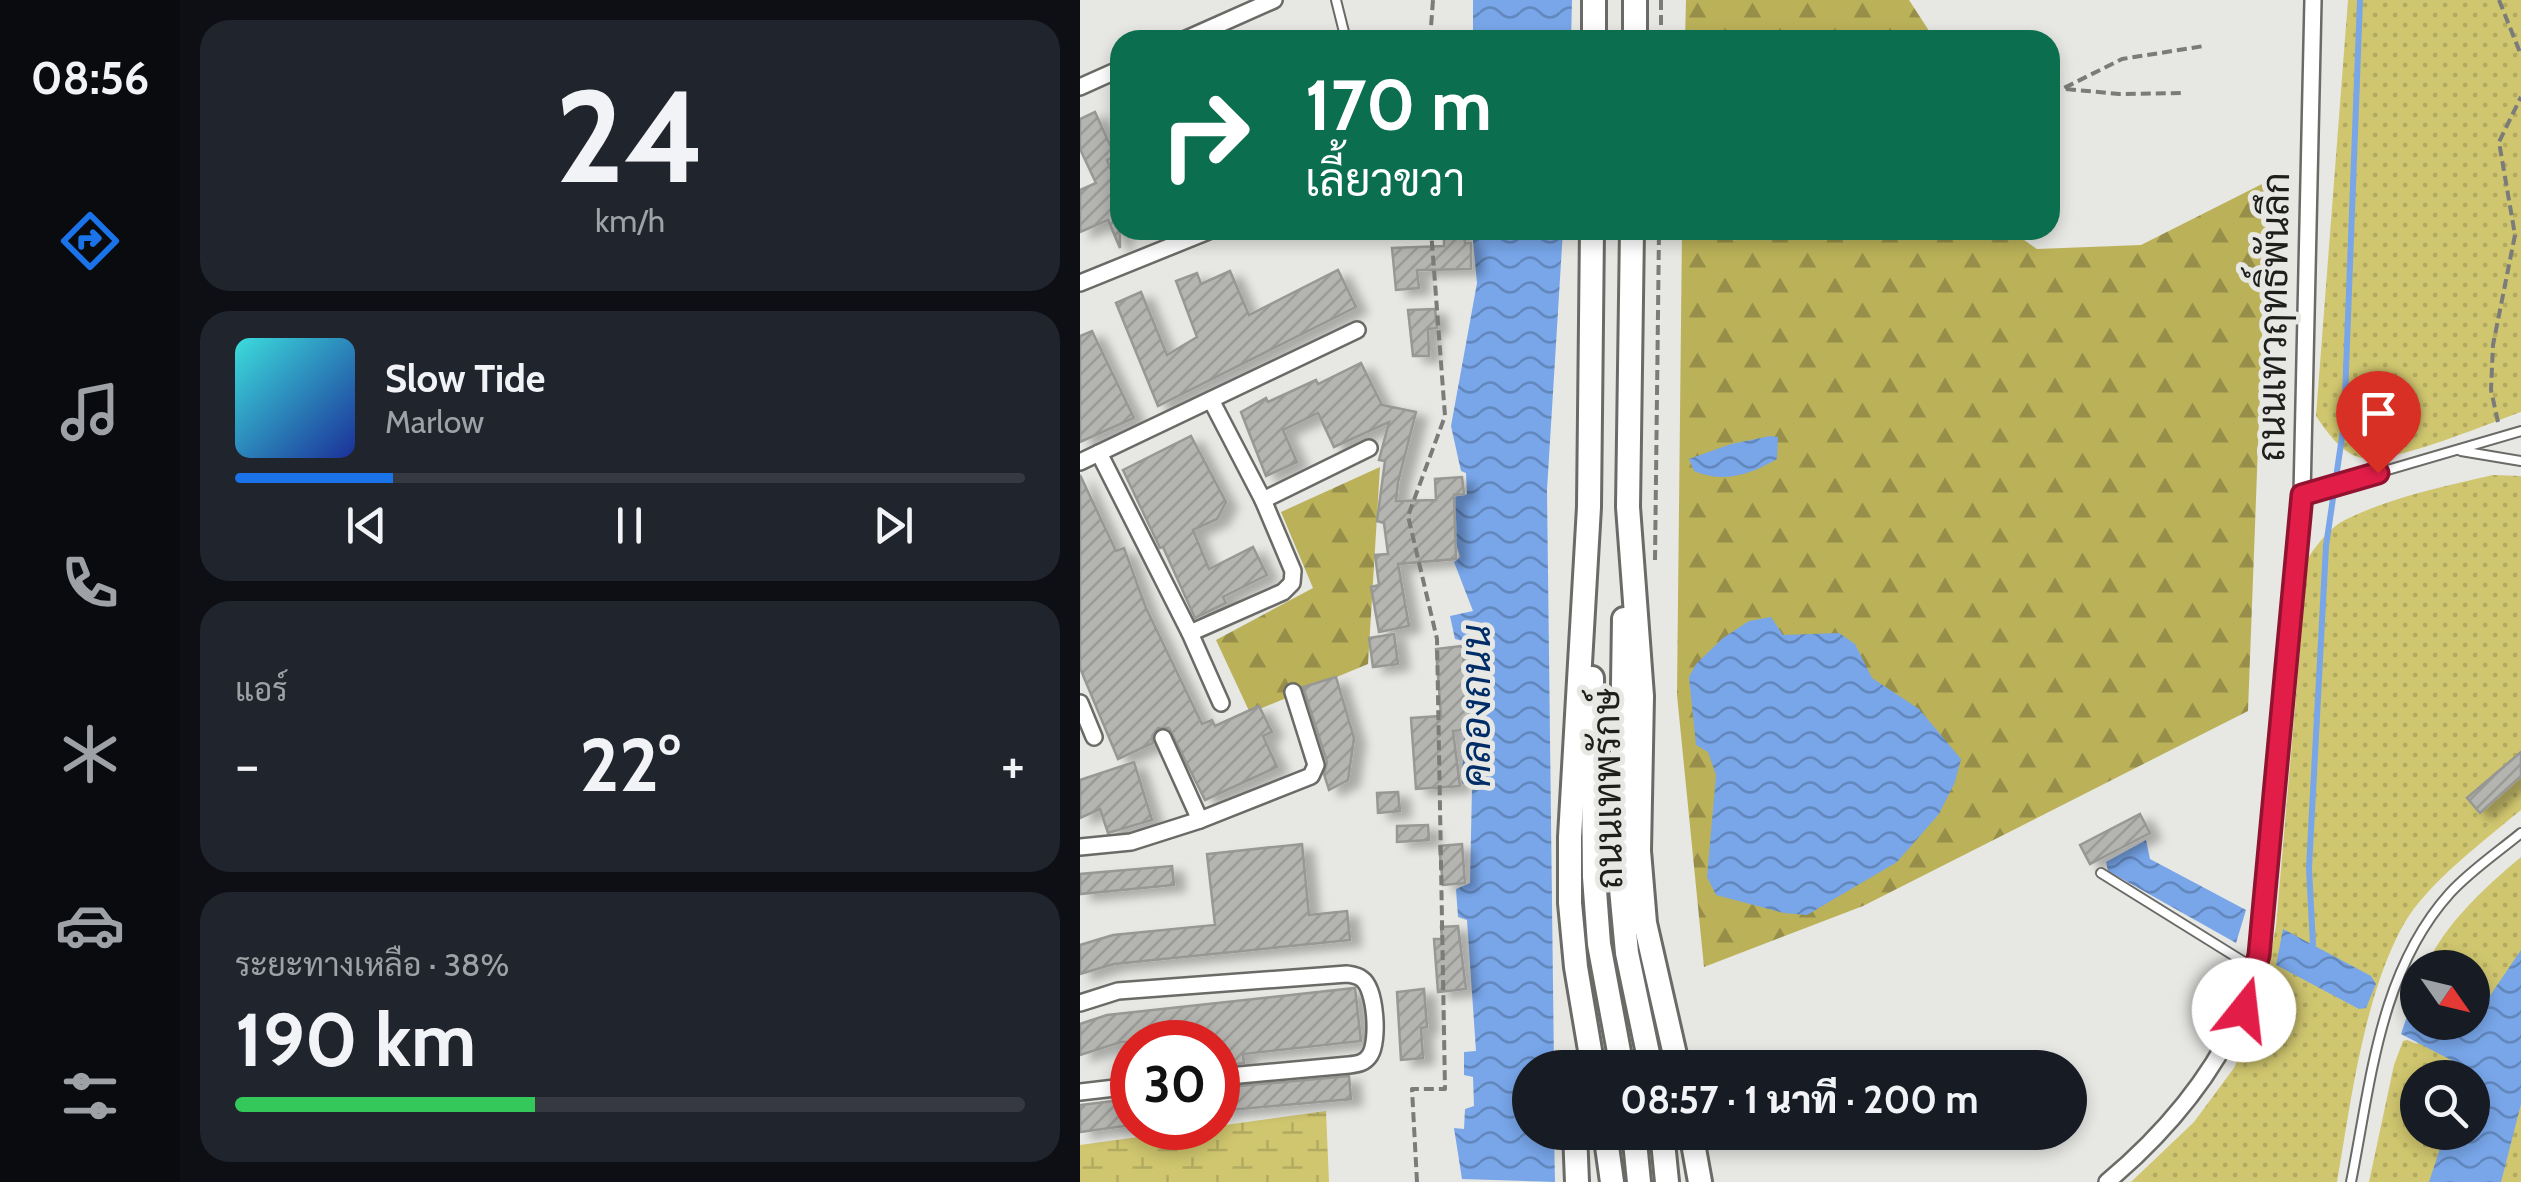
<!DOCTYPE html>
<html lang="th">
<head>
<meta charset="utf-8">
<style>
  body { margin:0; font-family:Cabin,Sarabun,sans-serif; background:#20242c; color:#f1f3f6; height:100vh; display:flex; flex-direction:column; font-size:38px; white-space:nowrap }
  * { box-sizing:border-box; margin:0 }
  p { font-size:32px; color:#9ea1a6 }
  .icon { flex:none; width:55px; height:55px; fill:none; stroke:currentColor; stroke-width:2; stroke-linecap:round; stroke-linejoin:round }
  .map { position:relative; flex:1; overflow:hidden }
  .side { display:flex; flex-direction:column; gap:20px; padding:20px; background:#0d0f14; width:900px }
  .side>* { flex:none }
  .top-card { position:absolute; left:30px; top:30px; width:950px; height:210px; border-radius:30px; box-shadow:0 5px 15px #0003; background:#0b6e4f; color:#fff; overflow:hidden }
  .needle { width:65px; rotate:124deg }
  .controls { position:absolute; left:1320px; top:950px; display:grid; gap:20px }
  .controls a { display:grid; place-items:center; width:90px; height:90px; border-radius:50%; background:#171b24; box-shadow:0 5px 15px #0003; font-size:50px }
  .speed { position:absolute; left:30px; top:1020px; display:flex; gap:20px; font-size:50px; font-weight:700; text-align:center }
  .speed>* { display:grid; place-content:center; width:130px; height:130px; border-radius:50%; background:#171b24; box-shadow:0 5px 15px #0003; line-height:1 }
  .speed .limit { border:15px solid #d22; background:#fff; color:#111 }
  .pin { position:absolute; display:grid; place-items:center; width:85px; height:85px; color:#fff; margin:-102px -42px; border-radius:50% 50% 50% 0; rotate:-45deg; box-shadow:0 0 10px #0007 }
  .pin .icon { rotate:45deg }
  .me { position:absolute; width:110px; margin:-55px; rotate:16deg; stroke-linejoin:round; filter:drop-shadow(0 0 8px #0008) }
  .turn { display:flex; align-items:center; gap:35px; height:210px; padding:0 30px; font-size:45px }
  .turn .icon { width:130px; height:130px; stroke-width:2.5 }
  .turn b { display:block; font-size:70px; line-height:85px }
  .big { font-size:75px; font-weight:800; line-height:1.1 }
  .side .widget { flex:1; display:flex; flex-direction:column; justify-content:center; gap:15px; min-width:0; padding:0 35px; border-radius:30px; background:#20242c }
  .side .dial { align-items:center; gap:0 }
  .dial b { font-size:130px; line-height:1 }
  .song { display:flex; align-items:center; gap:30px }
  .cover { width:120px; height:120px; border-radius:15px; background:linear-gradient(135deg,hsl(180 70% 55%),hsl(230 70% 35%)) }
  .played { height:10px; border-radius:5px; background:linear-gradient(90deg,#1a73e8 20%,#363941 20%) }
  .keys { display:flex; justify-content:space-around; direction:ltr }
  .heat { display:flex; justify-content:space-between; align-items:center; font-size:55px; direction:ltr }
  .charge { height:15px; border-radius:8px; background:linear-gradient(90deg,#34c759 38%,#363941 0) }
  .trip { position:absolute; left:432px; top:1050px; width:575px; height:100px; border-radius:50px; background:#171b24; box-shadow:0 5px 15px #0003; font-weight:800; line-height:100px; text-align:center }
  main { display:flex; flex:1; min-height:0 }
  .tab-bar { display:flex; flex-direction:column; width:180px; justify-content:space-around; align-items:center; background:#090b0e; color:#9ea1a6 }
  .tab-bar .icon { width:70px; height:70px }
  .tab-bar .on { color:#1a73e8 }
  .tab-bar b { font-size:45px; color:#f1f3f6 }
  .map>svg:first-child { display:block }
</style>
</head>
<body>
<main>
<nav class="tab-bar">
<b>08:56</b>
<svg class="icon on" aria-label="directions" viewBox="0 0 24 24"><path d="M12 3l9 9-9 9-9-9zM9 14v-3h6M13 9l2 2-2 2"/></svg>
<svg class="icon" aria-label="music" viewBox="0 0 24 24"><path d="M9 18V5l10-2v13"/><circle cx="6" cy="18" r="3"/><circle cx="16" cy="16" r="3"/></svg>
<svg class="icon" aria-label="phone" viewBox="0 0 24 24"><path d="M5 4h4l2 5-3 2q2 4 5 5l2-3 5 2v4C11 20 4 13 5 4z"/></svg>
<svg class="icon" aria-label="climate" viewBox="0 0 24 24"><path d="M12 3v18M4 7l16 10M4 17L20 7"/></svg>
<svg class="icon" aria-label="car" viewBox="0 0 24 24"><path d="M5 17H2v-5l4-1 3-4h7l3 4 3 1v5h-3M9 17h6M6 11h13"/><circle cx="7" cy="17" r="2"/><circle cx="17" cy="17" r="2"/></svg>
<svg class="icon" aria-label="filters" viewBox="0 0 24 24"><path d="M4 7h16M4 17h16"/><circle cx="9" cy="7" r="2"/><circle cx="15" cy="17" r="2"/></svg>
</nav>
<section class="side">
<div class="widget dial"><b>24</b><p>km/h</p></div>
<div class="widget">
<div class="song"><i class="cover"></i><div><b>Slow Tide</b><p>Marlow</p></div></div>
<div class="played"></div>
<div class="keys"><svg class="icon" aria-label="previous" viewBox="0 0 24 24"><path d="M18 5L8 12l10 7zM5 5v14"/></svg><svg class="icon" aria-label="pause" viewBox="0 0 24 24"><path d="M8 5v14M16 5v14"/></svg><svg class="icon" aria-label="next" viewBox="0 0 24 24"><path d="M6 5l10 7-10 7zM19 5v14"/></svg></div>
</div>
<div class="widget"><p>แอร์</p>
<div class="heat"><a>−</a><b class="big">22°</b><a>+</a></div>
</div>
<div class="widget"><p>ระยะทางเหลือ · 38%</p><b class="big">190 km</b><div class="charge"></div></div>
</section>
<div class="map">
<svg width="1441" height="1182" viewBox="0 0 1441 1182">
  <defs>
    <pattern id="green-dots" width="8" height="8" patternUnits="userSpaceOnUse" patternTransform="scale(2.5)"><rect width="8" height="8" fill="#d0c66f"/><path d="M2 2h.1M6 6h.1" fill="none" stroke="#b2aa60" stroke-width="1.8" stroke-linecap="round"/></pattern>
    <pattern id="forest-firs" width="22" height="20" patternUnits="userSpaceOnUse" patternTransform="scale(2.5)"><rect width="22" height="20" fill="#bbb159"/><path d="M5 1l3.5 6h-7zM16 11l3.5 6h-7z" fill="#978f49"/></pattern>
    <pattern id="wetland-marsh" width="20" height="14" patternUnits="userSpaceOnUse" patternTransform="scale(2.5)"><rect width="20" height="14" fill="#d0c66f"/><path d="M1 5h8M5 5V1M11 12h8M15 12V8" fill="none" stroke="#b2aa60"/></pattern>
    <pattern id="water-waves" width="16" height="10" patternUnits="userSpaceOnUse" patternTransform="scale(2.5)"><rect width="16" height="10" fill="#78a6e9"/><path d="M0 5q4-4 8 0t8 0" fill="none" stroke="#6287bc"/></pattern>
    <pattern id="building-hatch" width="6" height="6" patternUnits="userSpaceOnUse" patternTransform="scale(2.5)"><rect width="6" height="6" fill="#b4b4b0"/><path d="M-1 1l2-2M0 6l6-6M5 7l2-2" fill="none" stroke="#9a9a97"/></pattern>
    <filter id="shadow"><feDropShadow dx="11" dy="6" stdDeviation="5" flood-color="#0004"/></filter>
  </defs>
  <rect width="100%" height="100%" fill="#e7e7e4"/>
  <g fill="url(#green-dots)" fill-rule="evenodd">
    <path d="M1268 0H1441V412C1407 424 1313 464 1282 458 1262 454 1246 431 1236 416Z"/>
    <path d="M1413 475 1441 476V810C1406 839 1348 883 1325 922 1284 993 1271 1102 1257 1182H1051L1114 1122 1154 1068 1180 1011 1196 926 1228 558C1238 543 1250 527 1267 519 1312 497 1365 486 1413 475Z"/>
    <path d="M1441 857V1182H1289L1314 1065 1323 1041 1327 1040 1337 1044 1342 1023 1392 1022V968L1345 967C1367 922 1403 889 1441 857ZM1338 1078H1392V1132H1338Z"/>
  </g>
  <g fill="url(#forest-firs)">
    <polygon points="606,0 829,0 855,40 605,40"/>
    <polygon points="1188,181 1168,711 783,906 624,967 597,695 602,230 930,230 957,249 1061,245"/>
    <polygon points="300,467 288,664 170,713 136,640 233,588 201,512"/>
  </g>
  <polygon fill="url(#wetland-marsh)" points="246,1111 249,1182 0,1182 0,1145"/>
  <g fill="url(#water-waves)">
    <polygon points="393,0 492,0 491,40 393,40"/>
    <polygon points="392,230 483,230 467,490 474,1067 450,1068 450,1132 474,1133 475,1182 382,1179 374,1128 384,1129 385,1109 394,1106 393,1077 384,1075 384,1052 396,1051 387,920 378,917 376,889 390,883 392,787 382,783 384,734 398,718 387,642 375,639 370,616 393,611 374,562 380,557 374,536 367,526 376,525 374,497 387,494 386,473 381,471 371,426 397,283"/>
    <path d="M690 436 698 437 697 459C671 474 644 484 614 471L609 459 651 444Z"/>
    <polygon points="691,617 703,635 759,633 775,644 792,678 839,709 881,759 875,782 859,814 817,862 727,915 704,913 636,895 627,877 636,775 628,752 616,745 609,677 616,664 643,638 669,621"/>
    <polygon points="1066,840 1070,859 1166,910 1156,943 1028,871 1026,862"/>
    <polygon points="1203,929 1291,976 1296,984 1286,1008 1279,1009 1196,965"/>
    <polygon points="1441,950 1441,1104 1421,1182 1349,1182 1365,1133 1392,1132 1392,1078 1382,1077 1371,1060 1321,1034 1333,998 1337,1001 1338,1022 1392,1022"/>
  </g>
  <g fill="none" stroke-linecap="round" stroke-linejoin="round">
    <polyline stroke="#78a6e9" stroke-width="6" points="1233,945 1229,868 1246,546 1264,423 1280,0"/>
  </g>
  <g fill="url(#building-hatch)" stroke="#979794" stroke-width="2.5" filter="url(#shadow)">
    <polygon points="15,112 35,156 27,160 40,191 40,248 28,220 0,232 0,190 16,183 0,149 0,119"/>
    <polygon points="364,230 384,230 385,243 391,243 391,269 337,270 339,288 316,290 312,248 364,246"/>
    <polygon points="258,270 276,307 78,406 36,303 61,292 87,355 117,337 96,281 117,273 121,284 150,271 169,315"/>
    <polygon points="355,309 357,328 348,329 349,356 333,356 328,310"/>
    <polygon points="12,331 54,418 0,442 0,336"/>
    <polygon points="281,363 302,405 336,412 318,482 316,501 356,500 355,479 382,477 384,494 374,495 376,559 318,564 329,626 299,632 291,587 299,585 295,555 308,554 304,523 297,521 305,461 299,460 309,422 254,447 238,413 203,430 217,462 186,476 161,412 186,398 188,402 236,380 238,384"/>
    <polygon points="111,436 146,502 137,519 113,530 129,569 173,547 187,575 143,597 146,603 115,618 83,547 80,548 43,470"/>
    <polygon points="0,475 36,551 44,548 66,608 122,724 132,720 135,726 179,706 192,732 183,736 197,767 125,800 89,728 78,728 72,736 73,743 38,759 0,668"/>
    <polygon points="314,634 318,664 293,667 289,638"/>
    <polygon points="382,646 391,729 373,731 380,786 336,789 331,718 361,716 356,649"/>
    <polygon points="256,677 274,738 268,780 249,790 244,774 247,762 223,687"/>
    <polygon points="1441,752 1441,776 1400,813 1387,798"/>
    <polygon points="54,762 72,820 28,833 20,809 0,818 0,780"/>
    <polygon points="318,792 320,811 298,813 297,793"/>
    <polygon points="1060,814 1070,833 1010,864 1000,845"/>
    <polygon points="348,825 349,840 317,842 317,826"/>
    <polygon points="222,844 229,915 267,911 270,940 34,964 0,974 0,945 33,935 135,925 127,854"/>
    <polygon points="382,844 385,883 363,885 359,846"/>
    <polygon points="92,866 94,885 0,894 0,874"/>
    <polygon points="378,926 386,989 358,992 354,939 362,939 361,927"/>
    <polygon points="275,988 281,1041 163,1054 164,1063 138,1066 138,1042 41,1042 0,1055 0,1024 27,1015"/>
    <polygon points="344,989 347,1027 341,1028 343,1058 321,1060 317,992"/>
    <polygon points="269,1076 271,1099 138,1111 138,1088"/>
    <polygon points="42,1100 45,1126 0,1132 0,1105"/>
  </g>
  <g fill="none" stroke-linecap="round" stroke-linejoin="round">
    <g stroke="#6a6a67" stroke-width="12">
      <g id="service">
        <polyline points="256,0 266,40"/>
        <polyline points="1381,451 1441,461"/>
        <polyline points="1222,495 1441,431"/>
        <polyline points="1021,873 1177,970"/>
        <path d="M1271 1182C1291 1082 1299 972 1370 893 1390 871 1418 852 1441 833"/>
      </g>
    </g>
    <g stroke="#6a6a67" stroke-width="20">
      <g id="minor">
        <polyline points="104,40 194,0"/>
        <polyline points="0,87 40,69"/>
        <polyline points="0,283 131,230"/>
        <polyline points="19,453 110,633 141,703"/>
        <polyline points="0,462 277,330"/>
        <polyline points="183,500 289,448"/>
        <polyline points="110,633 203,592 212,583 213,571 183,500 131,400"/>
        <polyline points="0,703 14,737"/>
        <polyline points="83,738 120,820"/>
        <polyline points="0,847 51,842 120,820 231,776 236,765 213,692"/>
        <path d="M0 1003 38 991 267 974C273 975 277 975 282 979 296 989 299 1041 290 1055 285 1063 278 1064 269 1065L138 1077"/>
        <polyline points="0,1092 52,1086"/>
        <path d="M1027 1182C1095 1125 1150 1056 1177 970L1222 495 1233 0"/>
      </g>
    </g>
    <g stroke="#6a6a67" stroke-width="28">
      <g id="secondary">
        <polyline points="514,40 514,0"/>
        <polyline points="555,40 555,0"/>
        <polyline points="512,230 509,507 490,837 490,903 496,967 513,1068"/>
        <polyline points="552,230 548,507 562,696 559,851 565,923 598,1068"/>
        <polyline points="544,619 540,878 547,953 571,1068"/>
        <polyline points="512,678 514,877 519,944 542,1068"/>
        <polyline points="495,1132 497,1182"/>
        <polyline points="525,1132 532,1182"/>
        <polyline points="554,1132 559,1182"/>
        <polyline points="582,1132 587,1182"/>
        <polyline points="611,1132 620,1182"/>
      </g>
    </g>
    <g stroke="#7b7b79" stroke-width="4" stroke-dasharray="10 5" stroke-linecap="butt">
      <polyline points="1419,0 1441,55"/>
      <polyline points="350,40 353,0"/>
      <polyline points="581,40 581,0"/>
      <polyline points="970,86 982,89 1042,59 1124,46"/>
      <polyline points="986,89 1039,94 1103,93"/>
      <polyline points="1418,422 1411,390 1413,345 1435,235 1419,142 1441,97"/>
      <polyline points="575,560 579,230"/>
      <polyline points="337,1182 332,1089 365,1089 357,639 328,516 365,416 351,230"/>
    </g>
    <use href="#service" stroke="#fff" stroke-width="8"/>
    <use href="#minor" stroke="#fff" stroke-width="15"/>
    <use href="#secondary" stroke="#fff" stroke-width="22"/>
  </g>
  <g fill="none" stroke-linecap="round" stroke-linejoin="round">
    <g stroke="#92132f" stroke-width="25">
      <polyline id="route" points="1164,1010 1179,955 1222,495 1298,473"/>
    </g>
    <use href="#route" stroke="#e11d48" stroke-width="18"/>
  </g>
  <g text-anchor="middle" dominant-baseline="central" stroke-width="10" stroke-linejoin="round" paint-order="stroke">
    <g font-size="38" fill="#1e1e1d" stroke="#e7e7e4">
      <text transform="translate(1193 317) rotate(-89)">ถนนเทวฤทธิ์พันลึก</text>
      <text transform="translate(527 789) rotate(-91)">ถนนเทพรักษ์</text>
    </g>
    <g font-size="40" font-style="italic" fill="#002d67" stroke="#e7e7e4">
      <text transform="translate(395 706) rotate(-90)">คลองถนน</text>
    </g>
  </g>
</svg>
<div class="controls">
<a><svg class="needle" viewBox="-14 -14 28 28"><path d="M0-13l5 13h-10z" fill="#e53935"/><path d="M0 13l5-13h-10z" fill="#9ea1a6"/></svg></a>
<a><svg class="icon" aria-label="search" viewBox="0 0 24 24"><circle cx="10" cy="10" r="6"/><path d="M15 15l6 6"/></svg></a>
</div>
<div class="speed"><div class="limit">30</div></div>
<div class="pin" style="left:1298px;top:473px;background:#d93025"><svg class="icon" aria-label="arrive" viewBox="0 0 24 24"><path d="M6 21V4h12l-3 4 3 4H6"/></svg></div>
<svg class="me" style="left:1164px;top:1010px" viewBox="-20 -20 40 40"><circle r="19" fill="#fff"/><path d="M0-13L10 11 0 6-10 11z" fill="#e11d48"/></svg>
<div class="trip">08:57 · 1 นาที · 200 m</div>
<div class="top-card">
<div class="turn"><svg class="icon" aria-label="right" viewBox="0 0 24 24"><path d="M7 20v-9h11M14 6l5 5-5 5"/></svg><div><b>170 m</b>เลี้ยวขวา</div></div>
</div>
</div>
</main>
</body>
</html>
